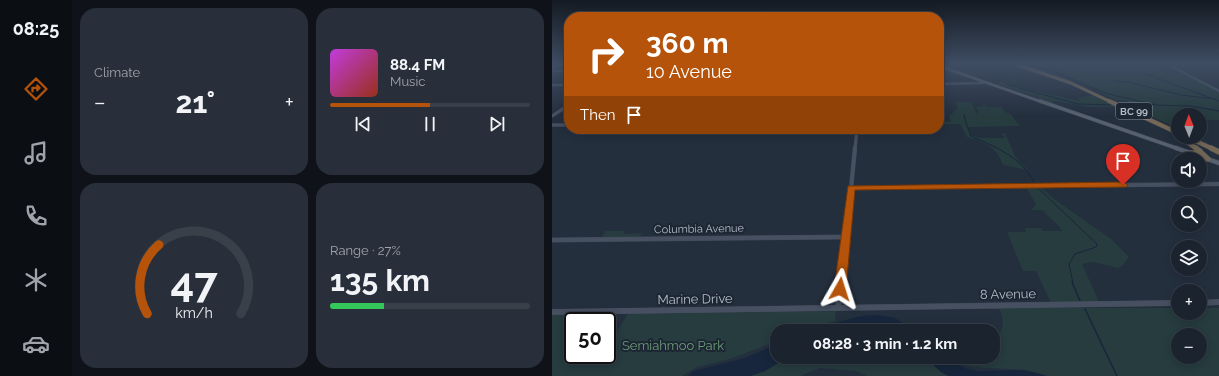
<!DOCTYPE html>
<html lang="en">
<head>
<meta charset="utf-8">
<style>
  body { margin:0; font-family:Raleway,sans-serif; background:#282f3a; color:#f1f3f6; height:100vh; display:flex; flex-direction:column; font-size:15px; white-space:nowrap }
  * { box-sizing:border-box; margin:0 }
  p { font-size:13px; color:#a0a4aa }
  .icon { flex:none; width:22px; height:22px; fill:none; stroke:currentColor; stroke-width:2; stroke-linecap:round; stroke-linejoin:round }
  .map { position:relative; flex:1; overflow:hidden }
  .drawer { display:flex; flex-direction:column; gap:8px; padding:8px; background:#0f1319; width:480px }
  .drawer>* { flex:none }
  .hud { position:absolute; left:12px; top:12px; width:380px; height:122px; border-radius:16px; box-shadow:0 2px 10px #0003,0 0 0 1px #39404a; background:#b45309; color:#fff; overflow:hidden }
  .needle { width:26px; rotate:359deg }
  .fabs { position:absolute; left:619px; top:108px; display:grid; gap:8px }
  .fabs a { display:grid; place-items:center; width:36px; height:36px; border-radius:50%; background:#1b232e; box-shadow:0 2px 10px #0003,0 0 0 1px #39404a; font-size:20px }
  .speed { position:absolute; left:12px; top:312px; display:flex; gap:8px; font-size:20px; font-weight:700; text-align:center }
  .speed>* { display:grid; place-content:center; width:52px; height:52px; border-radius:50%; background:#1b232e; box-shadow:0 2px 10px #0003,0 0 0 1px #39404a; line-height:1 }
  .speed .limit { border:2px solid #111; border-radius:6px; background:#fff; color:#111 }
  .pin { position:absolute; display:grid; place-items:center; width:34px; height:34px; color:#fff; margin:-41px -17px; border-radius:50% 50% 50% 0; rotate:-45deg; box-shadow:0 0 4px #0007 }
  .pin .icon { rotate:45deg }
  .me { position:absolute; width:44px; margin:-22px; rotate:6deg; stroke-linejoin:round; filter:drop-shadow(0 0 3px #0008) }
  .turn { display:flex; align-items:center; gap:14px; height:84px; padding:0 16px; font-size:18px }
  .turn .icon { width:52px; height:52px; stroke-width:2.5 }
  .turn b { display:block; font-size:28px; line-height:34px }
  .then { display:flex; align-items:center; height:38px; padding:0 16px; background:#0003; gap:8px; font-size:15px }
  .big { font-size:30px; font-weight:700; line-height:1.1 }
  .drawer .card { flex:1; display:flex; flex-direction:column; justify-content:center; gap:6px; min-width:0; padding:0 14px; border-radius:16px; background:#282f3a }
  .drawer .dial { align-items:center; gap:0 }
  .dial svg { height:104px; overflow:visible; fill:none; stroke:#39404a; stroke-width:7; stroke-linecap:round; text-anchor:middle }
  .dial text { fill:#f1f3f6; stroke:none }
  .song { display:flex; align-items:center; gap:12px }
  .cover { width:48px; height:48px; border-radius:6px; background:linear-gradient(135deg,hsl(290 70% 55%),hsl(10 70% 35%)) }
  .played { height:4px; border-radius:2px; background:linear-gradient(90deg,#b45309 50%,#39404a 50%) }
  .keys { display:flex; justify-content:space-around; direction:ltr }
  .heat { display:flex; justify-content:space-between; align-items:center; font-size:22px; direction:ltr }
  .charge { height:6px; border-radius:3px; background:linear-gradient(90deg,#34c759 27%,#39404a 0) }
  .drawer .tiles { flex:1; display:grid; gap:8px; grid-template-columns:repeat(2,1fr) }
  .trip { position:absolute; left:218px; top:324px; width:230px; height:40px; border-radius:16px; background:#1b232e; box-shadow:0 2px 10px #0003,0 0 0 1px #39404a; font-weight:700; line-height:40px; text-align:center }
  main { display:flex; flex:1; min-height:0 }
  .tabs { display:flex; flex-direction:column; width:72px; justify-content:space-around; align-items:center; background:#0b0e12; color:#a0a4aa }
  .tabs .icon { width:28px; height:28px }
  .tabs .current { color:#b45309 }
  .tabs b { font-size:18px; color:#f1f3f6 }
  .map>svg:first-child { display:block }
</style>
</head>
<body>
<main>
<nav class="tabs">
<b>08:25</b>
<svg class="icon current" aria-label="directions" viewBox="0 0 24 24"><path d="M12 3l9 9-9 9-9-9zM9 14v-3h6M13 9l2 2-2 2"/></svg>
<svg class="icon" aria-label="music" viewBox="0 0 24 24"><path d="M9 18V5l10-2v13"/><circle cx="6" cy="18" r="3"/><circle cx="16" cy="16" r="3"/></svg>
<svg class="icon" aria-label="phone" viewBox="0 0 24 24"><path d="M5 4h4l2 5-3 2q2 4 5 5l2-3 5 2v4C11 20 4 13 5 4z"/></svg>
<svg class="icon" aria-label="climate" viewBox="0 0 24 24"><path d="M12 3v18M4 7l16 10M4 17L20 7"/></svg>
<svg class="icon" aria-label="car" viewBox="0 0 24 24"><path d="M5 17H2v-5l4-1 3-4h7l3 4 3 1v5h-3M9 17h6M6 11h13"/><circle cx="7" cy="17" r="2"/><circle cx="17" cy="17" r="2"/></svg>
</nav>
<section class="drawer">
<div class="tiles">
<div class="card"><p>Climate</p>
<div class="heat"><a>−</a><b class="big">21°</b><a>+</a></div>
</div>
<div class="card">
<div class="song"><i class="cover"></i><div><b>88.4 FM</b><p>Music</p></div></div>
<div class="played"></div>
<div class="keys"><svg class="icon" aria-label="previous" viewBox="0 0 24 24"><path d="M18 5L8 12l10 7zM5 5v14"/></svg><svg class="icon" aria-label="pause" viewBox="0 0 24 24"><path d="M8 5v14M16 5v14"/></svg><svg class="icon" aria-label="next" viewBox="0 0 24 24"><path d="M6 5l10 7-10 7zM19 5v14"/></svg></div>
</div>
<div class="card dial"><svg viewBox="0 0 100 80">
<path d="M14 69A42 42 0 1 1 86 69"/>
<path d="M14 69A42 42 0 0 1 23 16" stroke="#b45309"/>
<text x="50" y="56" font-size="32" font-weight="700">47</text>
<text x="50" y="72" font-size="11">km/h</text>
</svg></div>
<div class="card"><p>Range · 27%</p><b class="big">135 km</b><div class="charge"></div></div>
</div>
</section>
<div class="map">
<svg width="667" height="376" viewBox="0 0 667 376">
  <rect width="100%" height="100%" fill="#242f3e"/>
  <g fill="#263c3f" fill-rule="evenodd">
    <polygon points="435,64 439,64 441,66 460,77 463,82 452,83 458,85 528,101 527,98 540,95 566,107 537,107 502,101 500,103 447,84 448,82 457,82 457,79 446,70 436,66"/>
    <polygon points="507,68 606,68 614,74 633,74 667,92 667,120 648,120 648,115 626,115 626,128 592,113 575,101 564,100 542,90 544,89 520,79"/>
    <path d="M403 102H419L425 114 427 113 424 107H431L430 105H433L434 107H450L454 113H458L468 126 416 127 419 135 428 138H453L450 133H453L464 158 476 170 451 165C449 160 446 154 443 151 438 145 423 138 415 137L408 124H389V122H399L397 116 406 108Z"/>
    <path d="M475 188H490L502 199 559 239 577 257 571 265 566 268 541 262 530 264 547 302 499 303 484 271H471L455 232H474L473 228H489L491 231H510C505 222 496 218 491 210H479L484 205Z"/>
    <polygon points="54,231 73,231 71,234 90,233 86,238 49,238"/>
    <path d="M447 308H626V313H648V308H667V376H495C459 362 428 376 392 357H441V337L445 338C453 326 452 320 447 308ZM626 335H648V357H626Z"/>
    <polygon points="284,311 283,321 249,331 225,331 225,341 181,358 145,367 130,376 0,376 0,315 52,315 43,321 21,321 21,355 55,355 55,339 60,339 76,314"/>
    <polygon points="372,323 381,323 405,331 362,331 355,325 365,326"/>
    <polygon points="236,357 373,357 389,372 397,376 315,376 305,371 268,368 248,376 198,376 213,371"/>
  </g>
  <g fill="#17263c">
    <polygon points="326,315 343,318 362,331 342,331 326,328 302,331 254,331 309,316"/>
    <polygon points="225,344 225,357 236,357 213,371 198,376 136,376 141,371 193,358"/>
    <polygon points="373,357 392,357 415,369 425,371 472,370 495,376 397,376 389,372"/>
  </g>
  <g fill="none" stroke-linecap="round" stroke-linejoin="round">
    <g stroke="#17263c" stroke-width="1">
      <polyline points="437,64 443,68"/>
      <polyline points="474,64 501,71 556,94 604,105 639,106 667,111"/>
      <polyline points="444,69 454,74 460,81 456,82"/>
      <polyline points="594,74 659,98"/>
      <polyline points="563,81 576,82 629,95 662,99"/>
      <polyline points="453,84 526,104 559,105"/>
      <polyline points="662,99 667,101"/>
      <polyline points="575,105 601,104"/>
      <polyline points="412,115 414,122"/>
      <path d="M414 123 419 136C445 148 468 156 483 183"/>
      <polyline points="486,188 545,244 544,247 523,254 517,264 521,283"/>
    </g>
    <g stroke="#17263c" stroke-width="1.5">
      <polyline points="520,282 528,301"/>
      <polyline points="533,309 565,376"/>
      <polyline points="252,326 252,331"/>
    </g>
    <g stroke="#414a57" stroke-width="2.5">
      <g id="secondary-far4">
        <polyline points="615,64 667,91"/>
        <polyline points="0,68 9,64"/>
        <polyline points="0,71 17,71"/>
        <polyline points="387,84 431,83"/>
        <polyline points="0,85 17,85"/>
      </g>
    </g>
    <g stroke="#414a57" stroke-width="3.5">
      <g id="secondary-far3">
        <polyline points="0,116 17,105"/>
        <polyline points="0,125 17,125"/>
        <polyline points="303,149 305,129"/>
      </g>
    </g>
    <g stroke="#414a57" stroke-width="4.5">
      <g id="secondary-far2">
        <polyline points="299,188 667,184"/>
        <polyline points="297,209 303,148"/>
      </g>
    </g>
    <g stroke="#414a57" stroke-width="5">
      <g id="secondary-far1">
        <polyline points="0,240 294,237"/>
        <polyline points="289,283 297,208"/>
      </g>
    </g>
    <g stroke="#414a57" stroke-width="6">
      <g id="secondary">
        <polyline points="648,303 667,302"/>
        <polyline points="286,308 289,282"/>
        <polyline points="0,312 626,303"/>
      </g>
    </g>
    <g stroke="#414a57" stroke-width="3">
      <polyline id="primary-far2" points="387,66 490,102"/>
    </g>
    <g stroke="#414a57" stroke-width="4">
      <polyline id="primary-far1" points="488,101 627,149"/>
    </g>
    <g stroke="#414a57" stroke-width="5">
      <polyline id="primary" points="624,148 667,163"/>
    </g>
    <g stroke="#434c59" stroke-width="3.5">
      <polyline id="highway-far2" points="463,64 519,83 559,102"/>
    </g>
    <g stroke="#434c59" stroke-width="5">
      <g id="highway-far1">
        <polyline points="557,101 626,133"/>
        <polyline points="628,137 645,149"/>
        <polyline points="635,137 661,149"/>
      </g>
    </g>
    <g stroke="#434c59" stroke-width="6">
      <g id="highway">
        <polyline points="644,148 656,159"/>
        <polyline points="659,148 667,152"/>
        <polyline points="636,153 648,153 648,151"/>
      </g>
    </g>
    <use href="#secondary-far4" stroke="#465061" stroke-width="2"/>
    <use href="#secondary-far3" stroke="#465061" stroke-width="2.5"/>
    <use href="#secondary-far2" stroke="#465061" stroke-width="3.5"/>
    <use href="#secondary-far1" stroke="#465061" stroke-width="4"/>
    <use href="#secondary" stroke="#465061" stroke-width="5.5"/>
    <use href="#primary-far2" stroke="#56606e" stroke-width="2.5"/>
    <use href="#primary-far1" stroke="#56606e" stroke-width="3"/>
    <use href="#primary" stroke="#56606e" stroke-width="4"/>
    <use href="#highway-far2" stroke="#746855" stroke-width="3"/>
    <use href="#highway-far1" stroke="#746855" stroke-width="4"/>
    <use href="#highway" stroke="#746855" stroke-width="5"/>
  </g>
  <linearGradient id="sky" x2="0" y2="1"><stop stop-color="#141a22"/><stop offset="0.55" stop-color="#3f4d63"/><stop offset="1" stop-color="#3f4d63" stop-opacity="0"/></linearGradient>
  <rect width="667" height="116" fill="url(#sky)"/>
  <polygon fill="#b45309" stroke="#753606" points="571,182 576,185 574,187 303,190 294,289 292,293 288,295 284,293 282,289 296,186"/>
  <g text-anchor="middle" dominant-baseline="central" stroke-width="4" stroke-linejoin="round" paint-order="stroke">
    <rect fill="#1d2633" stroke="#878f9c" stroke-width="1" x="564" y="103" width="36" height="16" rx="3"/>
    <g font-size="10" font-weight="bold" fill="#b4bcc9">
      <text x="582" y="111">BC 99</text>
    </g>
    <g font-size="11" fill="#b4bcc9" stroke="#1d2633">
      <text transform="translate(147 229) rotate(-1)">Columbia Avenue</text>
    </g>
    <g font-size="13" fill="#b4bcc9" stroke="#1d2633">
      <text transform="translate(456 294) rotate(-1)">8 Avenue</text>
      <text transform="translate(143 299) rotate(-1)">Marine Drive</text>
    </g>
    <g font-size="13" fill="#6b9a76" stroke="#1d2633">
      <text x="121" y="345">Semiahmoo Park</text>
    </g>
  </g>
</svg>
<div class="fabs">
<a><svg class="needle" viewBox="-14 -14 28 28"><path d="M0-13l5 13h-10z" fill="#e53935"/><path d="M0 13l5-13h-10z" fill="#a0a4aa"/></svg></a>
<a><svg class="icon" aria-label="sound" viewBox="0 0 24 24"><path d="M4 9h4l5-4v14l-5-4H4zM17 9q2 3 0 6"/></svg></a>
<a><svg class="icon" aria-label="search" viewBox="0 0 24 24"><circle cx="10" cy="10" r="6"/><path d="M15 15l6 6"/></svg></a>
<a><svg class="icon" aria-label="layers" viewBox="0 0 24 24"><path d="M12 4l9 5-9 5-9-5zM3 14l9 5 9-5"/></svg></a>
<a>+</a>
<a>−</a>
</div>
<div class="speed"><div class="limit">50</div></div>
<div class="pin" style="left:571px;top:185px;background:#d93025"><svg class="icon" aria-label="arrive" viewBox="0 0 24 24"><path d="M6 21V4h12l-3 4 3 4H6"/></svg></div>
<svg class="me" style="left:288px;top:289px" viewBox="-20 -20 40 40"><path d="M0-17L14 15 0 8-14 15z" fill="#b45309" stroke="#fff" stroke-width="4"/></svg>
<div class="trip">08:28 · 3 min · 1.2 km</div>
<div class="hud">
<div class="turn"><svg class="icon" aria-label="right" viewBox="0 0 24 24"><path d="M7 20v-9h11M14 6l5 5-5 5"/></svg><div><b>360 m</b>10 Avenue</div></div>
<div class="then">Then<svg class="icon" aria-label="arrive" viewBox="0 0 24 24"><path d="M6 21V4h12l-3 4 3 4H6"/></svg></div>
</div>
</div>
</main>
</body>
</html>
